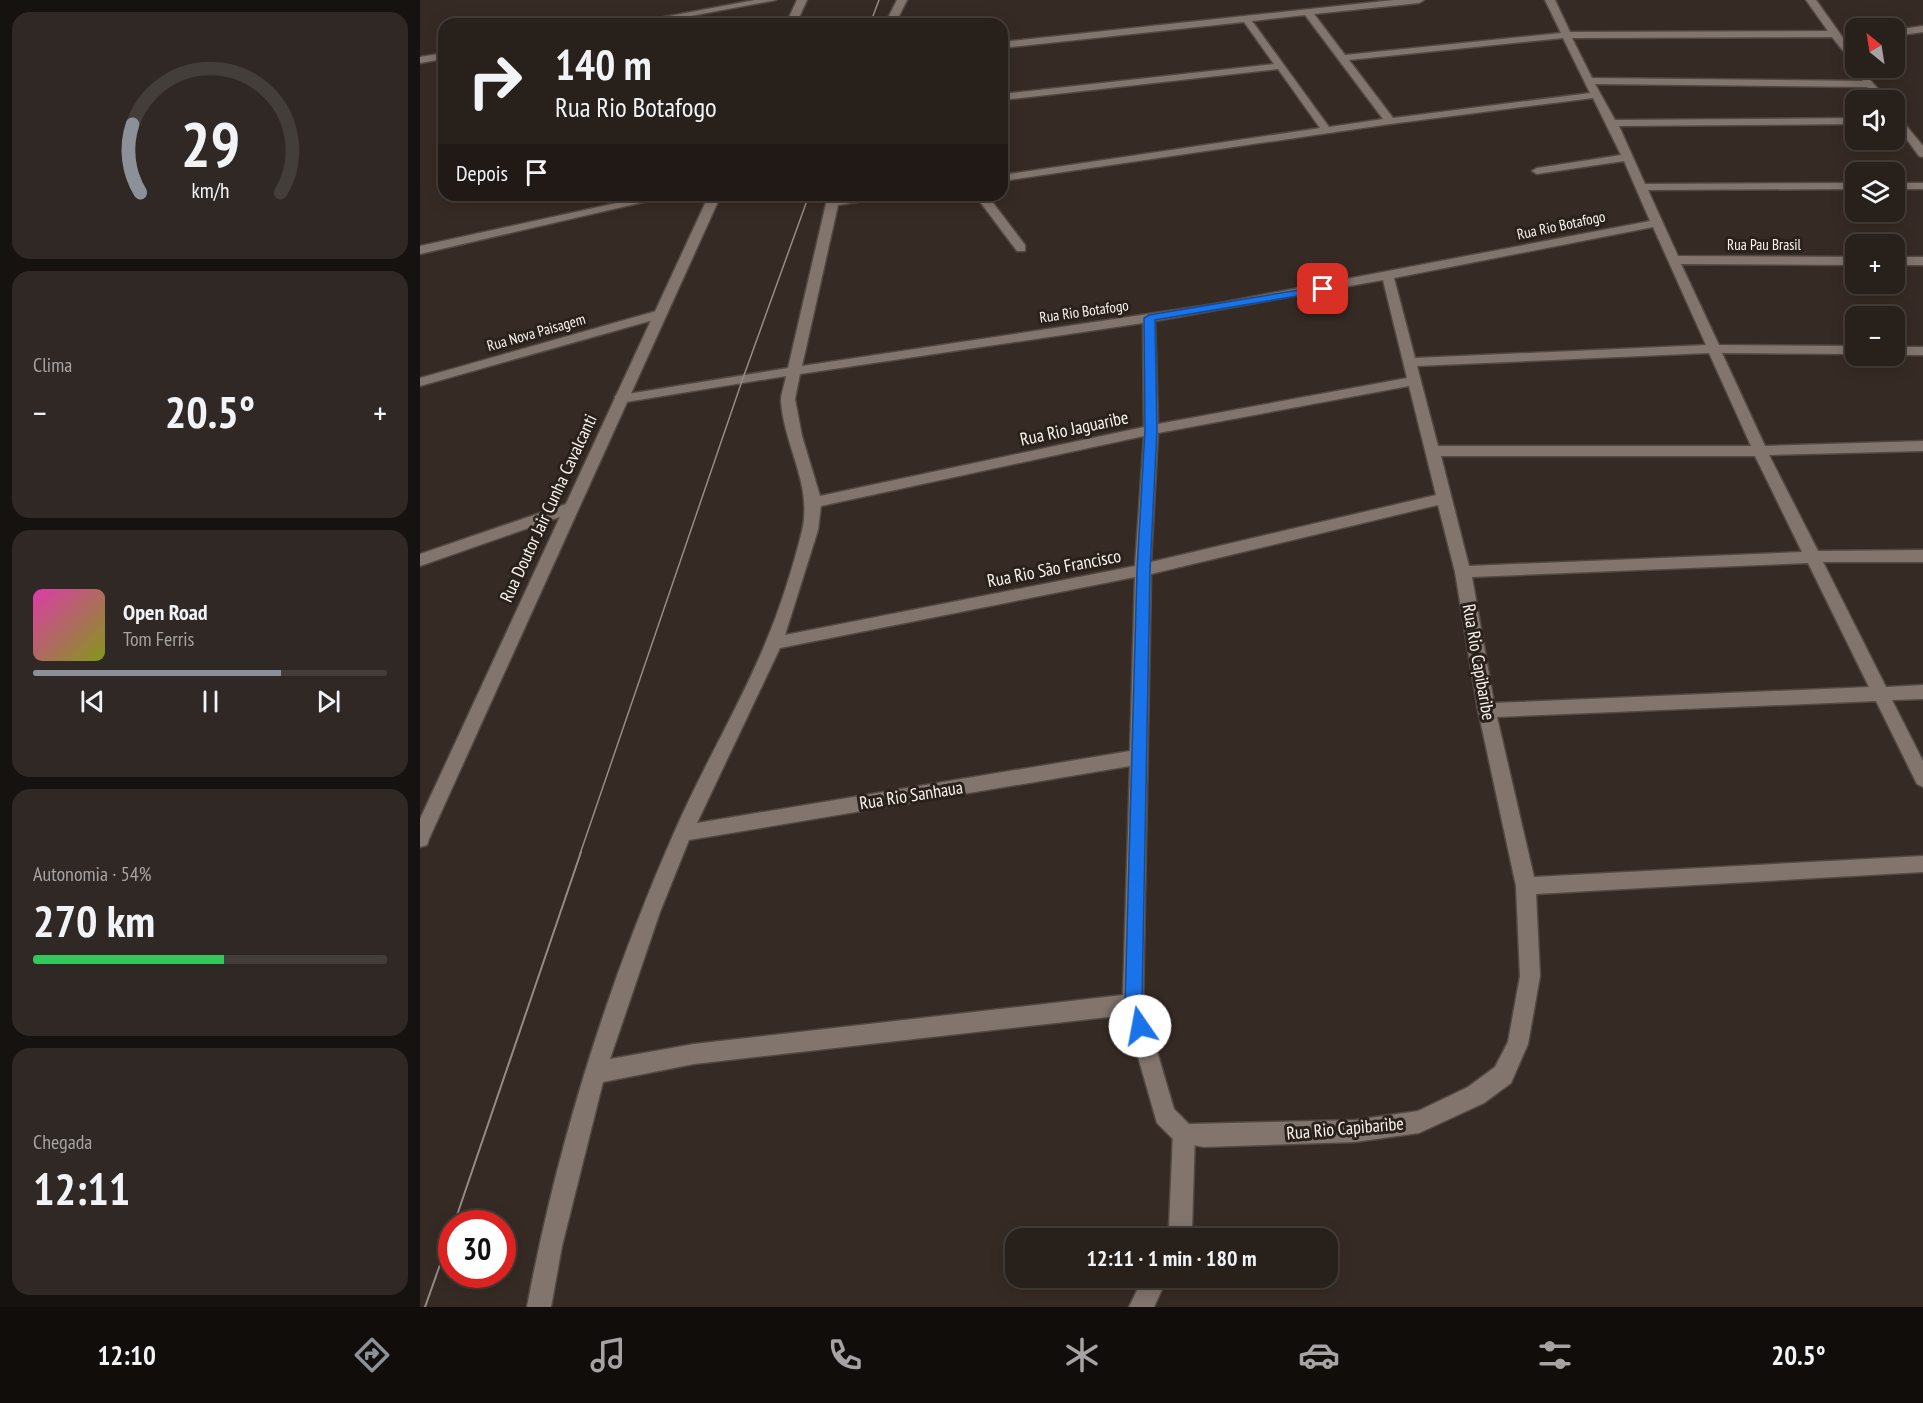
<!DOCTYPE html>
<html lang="pt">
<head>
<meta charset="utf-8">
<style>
  body { margin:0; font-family:"PT Sans Narrow",sans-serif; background:#302824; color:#f1f3f6; height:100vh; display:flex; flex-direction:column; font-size:22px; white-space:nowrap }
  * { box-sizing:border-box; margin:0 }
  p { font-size:20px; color:#a5a3a3 }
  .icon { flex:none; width:33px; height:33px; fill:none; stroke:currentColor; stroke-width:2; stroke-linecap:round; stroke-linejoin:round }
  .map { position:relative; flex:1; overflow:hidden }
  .panel { display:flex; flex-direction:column; gap:12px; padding:12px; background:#16120f; width:420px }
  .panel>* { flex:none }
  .hud { position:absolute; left:18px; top:18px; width:570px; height:183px; border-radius:18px; box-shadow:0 3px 15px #0003,0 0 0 2px #443e3a; background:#28201b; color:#f1f3f6; overflow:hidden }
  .needle { width:39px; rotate:330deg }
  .controls { position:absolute; left:1425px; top:18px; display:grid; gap:12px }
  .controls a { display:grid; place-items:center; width:60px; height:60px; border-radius:12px; background:#28201b; box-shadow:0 3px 15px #0003,0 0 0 2px #443e3a; font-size:30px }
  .speed { position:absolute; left:18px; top:1210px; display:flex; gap:12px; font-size:30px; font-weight:700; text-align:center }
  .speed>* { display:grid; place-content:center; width:78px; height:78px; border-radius:50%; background:#28201b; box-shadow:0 3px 15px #0003,0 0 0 2px #443e3a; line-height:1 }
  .speed .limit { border:9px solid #d22; background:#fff; color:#111 }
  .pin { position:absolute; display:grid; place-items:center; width:51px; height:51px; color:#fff; margin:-26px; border-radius:12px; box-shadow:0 3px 9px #0006 }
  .me { position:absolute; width:66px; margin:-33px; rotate:348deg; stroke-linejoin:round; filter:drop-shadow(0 0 4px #0008) }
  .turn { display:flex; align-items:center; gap:21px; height:126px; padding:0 18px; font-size:27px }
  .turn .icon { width:78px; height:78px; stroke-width:2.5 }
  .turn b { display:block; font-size:42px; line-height:51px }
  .then { display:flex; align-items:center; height:57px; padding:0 18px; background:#0003; gap:12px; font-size:22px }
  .big { font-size:45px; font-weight:800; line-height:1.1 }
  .panel .widget { flex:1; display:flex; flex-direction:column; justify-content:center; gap:9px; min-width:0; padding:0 21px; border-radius:18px; background:#302824 }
  .panel .dial { align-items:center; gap:0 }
  .dial svg { height:156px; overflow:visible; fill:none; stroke:#443e3a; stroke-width:7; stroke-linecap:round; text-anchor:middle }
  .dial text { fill:#f1f3f6; stroke:none }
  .song { display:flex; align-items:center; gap:18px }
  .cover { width:72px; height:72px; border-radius:9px; background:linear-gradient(135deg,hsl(320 70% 55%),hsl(70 70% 35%)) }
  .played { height:6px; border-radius:3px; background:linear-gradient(90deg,#8c9099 70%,#443e3a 70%) }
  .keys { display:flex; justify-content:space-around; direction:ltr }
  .heat { display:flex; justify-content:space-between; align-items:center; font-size:33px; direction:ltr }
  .charge { height:9px; border-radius:4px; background:linear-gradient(90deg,#34c759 54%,#443e3a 0) }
  .trip { position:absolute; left:585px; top:1228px; width:333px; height:60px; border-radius:18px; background:#28201b; box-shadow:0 3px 15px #0003,0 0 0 2px #443e3a; font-weight:800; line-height:60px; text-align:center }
  .menu { display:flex; height:96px; justify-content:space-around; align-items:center; background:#100d0b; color:#a5a3a3 }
  .menu .icon { width:42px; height:42px }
  .menu .on { color:#8c9099 }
  .menu b { font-size:27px; color:#f1f3f6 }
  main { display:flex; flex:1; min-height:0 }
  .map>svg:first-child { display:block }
</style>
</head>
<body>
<main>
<section class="panel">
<div class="widget dial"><svg viewBox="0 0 100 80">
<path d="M14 69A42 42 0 1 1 86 69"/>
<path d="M14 69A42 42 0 0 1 10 34" stroke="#8c9099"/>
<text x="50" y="56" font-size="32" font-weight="700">29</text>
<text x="50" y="72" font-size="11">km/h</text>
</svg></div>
<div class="widget"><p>Clima</p>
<div class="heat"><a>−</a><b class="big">20.5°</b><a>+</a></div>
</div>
<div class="widget">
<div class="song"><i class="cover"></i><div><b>Open Road</b><p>Tom Ferris</p></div></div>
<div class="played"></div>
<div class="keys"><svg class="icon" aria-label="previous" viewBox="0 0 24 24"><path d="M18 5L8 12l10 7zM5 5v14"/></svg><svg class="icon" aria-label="pause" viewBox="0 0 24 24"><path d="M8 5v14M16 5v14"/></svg><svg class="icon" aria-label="next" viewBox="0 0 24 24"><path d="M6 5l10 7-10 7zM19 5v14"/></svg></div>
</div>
<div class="widget"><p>Autonomia · 54%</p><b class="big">270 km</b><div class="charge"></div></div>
<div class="widget"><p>Chegada</p><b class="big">12:11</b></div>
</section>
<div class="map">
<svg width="1503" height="1307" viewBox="0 0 1503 1307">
  <rect width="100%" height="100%" fill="#362b24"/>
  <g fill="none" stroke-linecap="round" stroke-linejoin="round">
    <g stroke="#524943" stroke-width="3">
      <g id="service">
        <polygon points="764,1123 772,1126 775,1134 772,1229 767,1239 743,1239 749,1227 753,1134 756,1126"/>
        <polygon points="723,1278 747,1278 734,1307 709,1307"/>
      </g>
    </g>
    <g stroke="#524943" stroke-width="3">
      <g id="minor">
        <polygon points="335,0 356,0 228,24 207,24"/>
        <polygon points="477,0 487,0 475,24 465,24"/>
        <path d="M974 0H1004L999 3 894 14 925 55 1141 33 1125 0H1135L1150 32 1408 31 1386 0H1396L1436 56V67L1412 37 1152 38 1172 78 1443 81 1438 75 1443 72 1468 100H1458L1447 87 1175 84 1195 120 1436 118V124L1199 126 1225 184 1436 183V189L1228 190 1258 256 1436 257V265L1261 264 1299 345 1436 346V354L1302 353 1345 446 1503 441V451L1349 455 1398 551 1503 550V562H1403L1466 687 1503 685V699L1472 700 1503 761V787L1497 784 1456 701 1077 717 1114 877 1503 856V872L1116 894 1120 976 1108 1044 1091 1083 1064 1103 999 1133 935 1142 784 1147 756 1142 737 1123 706 1015 274 1064 183 1082 142 1246 131 1307H107C137 1146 187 986 253 835 281 770 318 709 345 644 360 609 373 567 382 531 393 485 364 446 361 401 361 393 365 384 366 376L200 403 195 402V396L368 368 408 195H420L419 198 468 195 462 198 418 205 382 366 795 304 1230 221 1204 161 1117 174 1112 171 1117 168 1201 155 1173 98 970 124 582 181V175L900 128 858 69 582 100V94L854 64 824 22 582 48V42ZM885 15 963 119 909 127 832 21ZM1143 38 1170 93 973 118 929 60ZM1233 227 1286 345 995 358 974 278ZM963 280 987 378 738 424 735 321ZM723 323 724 427 400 496 382 436 375 399 380 374ZM1289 353 1331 446H1018L997 366ZM989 386 1016 495 731 562 738 433ZM724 436 715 566 365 635 398 530 401 506ZM1021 456H1335L1382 552 1049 566ZM1018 505 1035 572 1058 710 1096 886 1100 976 1088 1042 1075 1067 1048 1087 998 1111 935 1120 769 1124 754 1109 723 1004 731 574ZM1388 563 1449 687 1074 703 1052 577ZM715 577 710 751 277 823 360 648ZM710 766 703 995 274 1044 190 1059 240 912 269 840Z"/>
        <polygon points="1503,26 1503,32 1474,36 1474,30"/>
        <polygon points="24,53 24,59 0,63 0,57"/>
        <polygon points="1474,111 1503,146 1503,157 1499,156 1474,122"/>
        <rect x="1474" y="183" width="29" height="6"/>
        <polygon points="233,195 254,195 0,254 0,246"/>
        <polygon points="555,195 567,195 605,245 605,251 597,251"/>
        <rect x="1474" y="257" width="29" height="8"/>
        <polygon points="240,310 246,314 244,317 0,386 0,378"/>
        <rect x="1474" y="347" width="29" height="8"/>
        <polygon points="149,503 156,508 154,512 0,566 0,554"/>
      </g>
    </g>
    <g stroke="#524943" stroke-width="3">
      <g id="tertiary">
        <polygon points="377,0 387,0 376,24 366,24"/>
        <polygon points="289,195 301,195 9,839 7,845 0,847 0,819"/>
      </g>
    </g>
    <use href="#service" fill="#82756d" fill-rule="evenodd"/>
    <use href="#minor" fill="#82756d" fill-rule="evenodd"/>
    <use href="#tertiary" fill="#82756d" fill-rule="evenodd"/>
    <g stroke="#958b85" stroke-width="1.5">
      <polyline points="450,24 459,0"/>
      <polyline points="160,854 323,378 389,195"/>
    </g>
    <g stroke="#958b85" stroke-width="2">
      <polyline points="34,1224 161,852"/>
      <polyline points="5,1307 32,1231"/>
    </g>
  </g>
  <polygon fill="#1a73e8" stroke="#114b97" stroke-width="1.5" points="903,286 908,289 907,291 735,320 737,430 730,570 722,1004 728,1026 726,1032 720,1035 713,1032 705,1004 717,570 725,430 724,318 729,315"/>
  <g text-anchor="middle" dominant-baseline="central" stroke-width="6" stroke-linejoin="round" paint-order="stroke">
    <g font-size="15" fill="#faf3ee" stroke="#2b211b">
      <text transform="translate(1141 225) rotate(-12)">Rua Rio Botafogo</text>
      <text x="1344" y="244">Rua Pau Brasil</text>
      <text transform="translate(664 311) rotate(-8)">Rua Rio Botafogo</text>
      <text transform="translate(116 332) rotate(-16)">Rua Nova Paisagem</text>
    </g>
    <g font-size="18" fill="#faf3ee" stroke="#2b211b">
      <text transform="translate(654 428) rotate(-12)">Rua Rio Jaguaribe</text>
      <text transform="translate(128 508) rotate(-65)">Rua Doutor Jair Cunha Cavalcanti</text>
      <text transform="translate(634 568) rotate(-11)">Rua Rio São Francisco</text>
      <text transform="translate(1059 662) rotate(80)">Rua Rio Capibaribe</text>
      <text transform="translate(491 795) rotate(-9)">Rua Rio Sanhaua</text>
      <text transform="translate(925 1128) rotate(-5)">Rua Rio Capibaribe</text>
    </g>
  </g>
</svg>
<div class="controls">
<a><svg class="needle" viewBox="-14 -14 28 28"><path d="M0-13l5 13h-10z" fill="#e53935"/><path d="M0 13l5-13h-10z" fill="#a5a3a3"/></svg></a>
<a><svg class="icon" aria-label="sound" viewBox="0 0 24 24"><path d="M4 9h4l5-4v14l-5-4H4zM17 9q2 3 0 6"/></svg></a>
<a><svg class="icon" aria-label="layers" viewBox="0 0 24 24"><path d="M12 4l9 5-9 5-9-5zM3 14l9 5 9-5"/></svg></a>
<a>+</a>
<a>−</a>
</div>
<div class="speed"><div class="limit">30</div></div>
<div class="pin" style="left:903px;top:289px;background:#d93025"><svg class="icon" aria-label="arrive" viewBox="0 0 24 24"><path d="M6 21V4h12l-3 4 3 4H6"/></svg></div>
<svg class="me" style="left:720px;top:1026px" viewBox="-20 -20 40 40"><circle r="19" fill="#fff"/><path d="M0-13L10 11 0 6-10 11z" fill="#1a73e8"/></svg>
<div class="trip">12:11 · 1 min · 180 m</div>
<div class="hud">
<div class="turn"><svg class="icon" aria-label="right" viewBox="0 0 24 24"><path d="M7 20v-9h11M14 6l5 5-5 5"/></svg><div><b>140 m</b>Rua Rio Botafogo</div></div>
<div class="then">Depois<svg class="icon" aria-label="arrive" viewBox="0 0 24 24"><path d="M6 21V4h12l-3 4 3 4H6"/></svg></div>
</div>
</div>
</main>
<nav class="menu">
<b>12:10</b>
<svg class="icon on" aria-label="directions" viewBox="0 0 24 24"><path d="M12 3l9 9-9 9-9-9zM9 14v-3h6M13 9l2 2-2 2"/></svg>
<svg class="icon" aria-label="music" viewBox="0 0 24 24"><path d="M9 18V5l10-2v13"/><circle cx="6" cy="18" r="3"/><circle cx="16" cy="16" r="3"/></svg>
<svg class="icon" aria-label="phone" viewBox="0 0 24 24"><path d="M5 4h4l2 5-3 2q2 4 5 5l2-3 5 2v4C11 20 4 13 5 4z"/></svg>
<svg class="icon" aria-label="climate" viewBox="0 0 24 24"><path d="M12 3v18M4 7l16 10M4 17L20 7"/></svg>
<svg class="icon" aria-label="car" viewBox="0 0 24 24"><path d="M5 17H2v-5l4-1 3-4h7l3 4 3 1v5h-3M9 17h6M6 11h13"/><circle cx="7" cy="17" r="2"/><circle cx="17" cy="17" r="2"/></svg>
<svg class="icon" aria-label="filters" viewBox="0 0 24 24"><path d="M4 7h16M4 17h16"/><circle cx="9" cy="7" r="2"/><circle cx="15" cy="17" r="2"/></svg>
<b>20.5°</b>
</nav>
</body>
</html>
